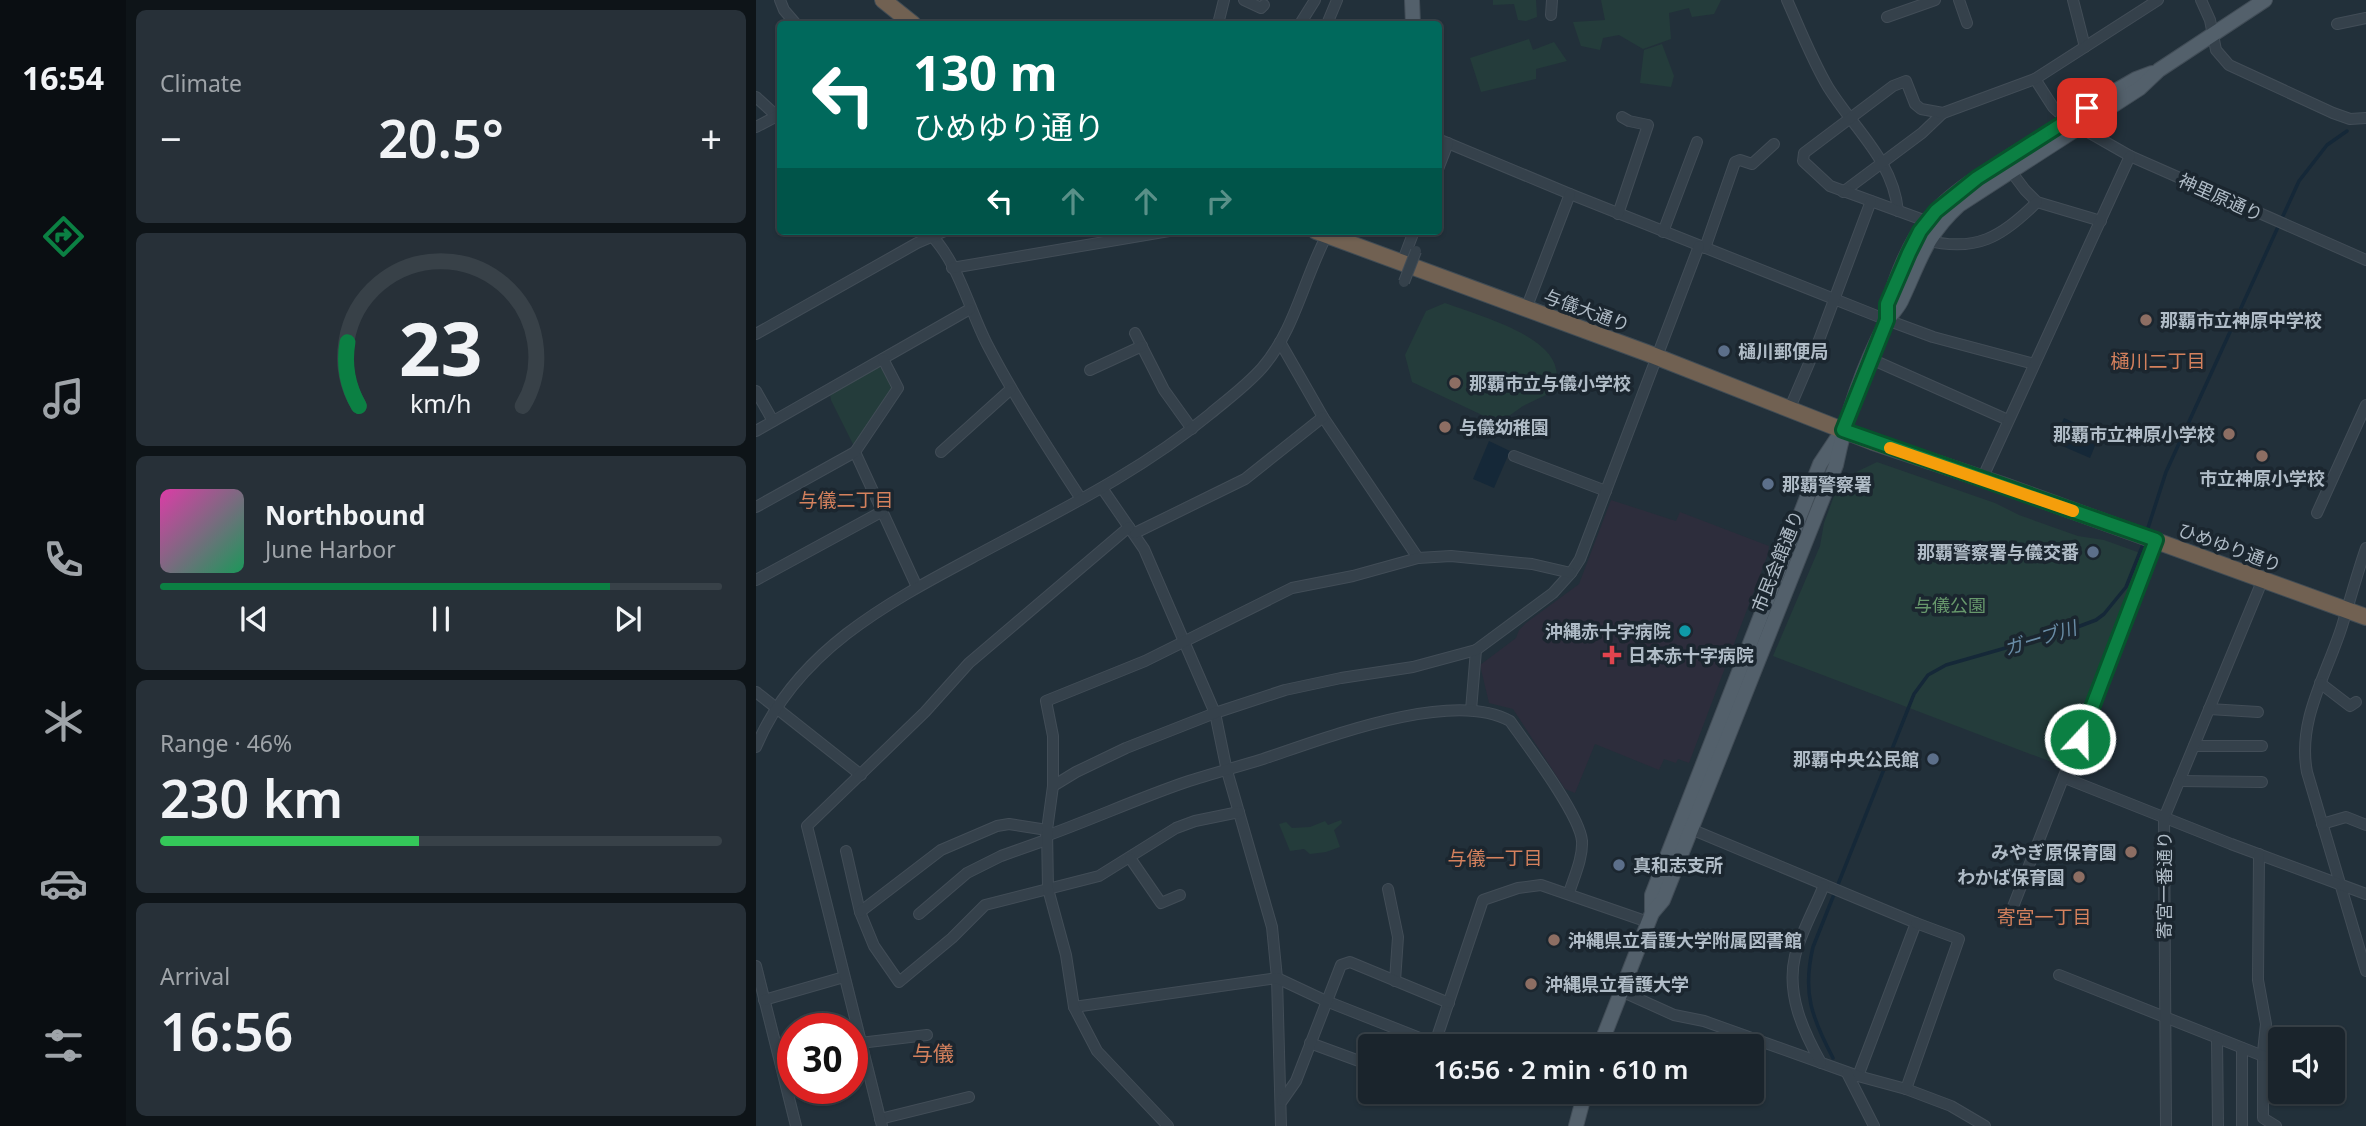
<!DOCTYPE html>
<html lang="en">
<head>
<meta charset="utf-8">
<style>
  body { margin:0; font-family:"Noto Sans","Noto Sans JP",sans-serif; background:#273038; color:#f1f3f6; height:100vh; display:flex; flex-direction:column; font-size:26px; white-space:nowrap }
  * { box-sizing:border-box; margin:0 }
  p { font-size:23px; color:#9fa4a9 }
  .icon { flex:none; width:38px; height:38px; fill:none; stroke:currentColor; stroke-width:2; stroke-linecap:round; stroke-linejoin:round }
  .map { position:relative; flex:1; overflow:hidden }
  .side { display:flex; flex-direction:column; gap:10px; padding:10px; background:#0e1418; width:630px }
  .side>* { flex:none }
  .top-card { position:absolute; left:21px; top:21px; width:665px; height:214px; border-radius:7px; box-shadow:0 2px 5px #0004,0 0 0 2px #384148; background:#00695c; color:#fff; overflow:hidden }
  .fabs { position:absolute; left:1512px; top:1027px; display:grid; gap:14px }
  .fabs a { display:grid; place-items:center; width:77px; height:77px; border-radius:7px; background:#1a242c; box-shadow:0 2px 5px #0004,0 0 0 2px #384148; font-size:35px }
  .speed { position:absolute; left:21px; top:1013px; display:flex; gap:14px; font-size:35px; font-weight:700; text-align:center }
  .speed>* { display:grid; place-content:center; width:91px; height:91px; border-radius:50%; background:#1a242c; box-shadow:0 2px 5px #0004,0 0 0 2px #384148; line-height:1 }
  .speed .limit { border:10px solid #d22; background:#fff; color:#111 }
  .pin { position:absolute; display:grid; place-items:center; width:60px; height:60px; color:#fff; margin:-30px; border-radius:14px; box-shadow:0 4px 10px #0006 }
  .me { position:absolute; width:77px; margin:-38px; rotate:21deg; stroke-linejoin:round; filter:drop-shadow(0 0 5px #0008) }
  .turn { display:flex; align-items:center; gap:24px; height:147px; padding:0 21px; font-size:32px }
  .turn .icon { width:91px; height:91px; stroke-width:2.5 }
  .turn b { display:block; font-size:49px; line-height:60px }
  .lanes { display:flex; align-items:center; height:66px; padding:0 21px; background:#0003; justify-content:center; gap:35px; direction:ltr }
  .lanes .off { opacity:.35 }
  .big { font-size:52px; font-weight:600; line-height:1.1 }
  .side .tile { flex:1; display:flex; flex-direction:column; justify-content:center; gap:10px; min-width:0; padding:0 24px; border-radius:10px; background:#273038 }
  .side .dial { align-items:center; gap:0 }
  .dial svg { height:182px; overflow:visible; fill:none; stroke:#384148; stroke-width:7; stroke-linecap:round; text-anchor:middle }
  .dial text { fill:#f1f3f6; stroke:none }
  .song { display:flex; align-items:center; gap:21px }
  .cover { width:84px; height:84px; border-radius:10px; background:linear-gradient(135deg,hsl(320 70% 55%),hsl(150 70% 35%)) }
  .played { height:7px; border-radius:4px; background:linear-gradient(90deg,#0b8043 80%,#384148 80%) }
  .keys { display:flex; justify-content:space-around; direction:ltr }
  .heat { display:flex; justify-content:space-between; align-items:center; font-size:38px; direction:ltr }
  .charge { height:10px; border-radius:5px; background:linear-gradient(90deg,#34c759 46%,#384148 0) }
  .trip { position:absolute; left:602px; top:1034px; width:406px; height:70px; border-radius:7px; background:#1a242c; box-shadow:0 2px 5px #0004,0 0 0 2px #384148; font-weight:600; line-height:70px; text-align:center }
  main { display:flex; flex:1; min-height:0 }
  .menu { display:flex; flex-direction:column; width:126px; justify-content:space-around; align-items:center; background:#0a0e12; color:#9fa4a9 }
  .menu .icon { width:49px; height:49px }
  .menu .active { color:#0b8043 }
  .menu b { font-size:32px; color:#f1f3f6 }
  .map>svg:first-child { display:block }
</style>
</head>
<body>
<main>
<nav class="menu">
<b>16:54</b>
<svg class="icon active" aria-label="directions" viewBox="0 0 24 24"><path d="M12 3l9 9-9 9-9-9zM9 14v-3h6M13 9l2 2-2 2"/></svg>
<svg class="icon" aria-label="music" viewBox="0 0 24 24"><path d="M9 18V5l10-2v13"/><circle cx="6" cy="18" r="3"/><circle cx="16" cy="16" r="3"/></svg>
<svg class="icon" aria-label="phone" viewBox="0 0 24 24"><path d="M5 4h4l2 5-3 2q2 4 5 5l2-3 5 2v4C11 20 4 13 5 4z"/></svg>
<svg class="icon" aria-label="climate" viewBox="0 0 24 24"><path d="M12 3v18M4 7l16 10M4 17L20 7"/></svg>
<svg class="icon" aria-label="car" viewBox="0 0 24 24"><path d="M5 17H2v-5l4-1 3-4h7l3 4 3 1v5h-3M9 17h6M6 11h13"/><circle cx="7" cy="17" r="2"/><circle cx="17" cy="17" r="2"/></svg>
<svg class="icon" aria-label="filters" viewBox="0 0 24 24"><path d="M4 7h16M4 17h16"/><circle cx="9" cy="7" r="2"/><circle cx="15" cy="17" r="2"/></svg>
</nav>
<section class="side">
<div class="tile"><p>Climate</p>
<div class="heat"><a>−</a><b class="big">20.5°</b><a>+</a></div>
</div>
<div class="tile dial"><svg viewBox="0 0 100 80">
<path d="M14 69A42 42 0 1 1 86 69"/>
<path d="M14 69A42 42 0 0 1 9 41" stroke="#0b8043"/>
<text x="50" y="56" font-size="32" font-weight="700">23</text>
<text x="50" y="72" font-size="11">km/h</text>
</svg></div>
<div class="tile">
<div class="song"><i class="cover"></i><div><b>Northbound</b><p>June Harbor</p></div></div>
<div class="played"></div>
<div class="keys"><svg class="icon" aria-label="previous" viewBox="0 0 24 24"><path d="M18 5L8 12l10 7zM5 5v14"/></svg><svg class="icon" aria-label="pause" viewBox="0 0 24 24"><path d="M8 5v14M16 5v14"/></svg><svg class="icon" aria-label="next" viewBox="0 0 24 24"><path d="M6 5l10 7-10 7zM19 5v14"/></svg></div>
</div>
<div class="tile"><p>Range · 46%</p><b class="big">230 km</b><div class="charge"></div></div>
<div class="tile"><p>Arrival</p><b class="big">16:56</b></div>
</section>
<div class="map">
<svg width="1610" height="1126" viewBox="0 0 1610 1126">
  <rect width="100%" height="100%" fill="#22303a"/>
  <polygon fill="#2d2d3c" points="855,500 920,521 924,512 1013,546 1012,554 933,763 922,759 920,763 908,759 903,770 839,744 819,793 809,789 757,709 733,703 724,665 760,638 763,630 770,623 823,584"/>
  <g fill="#243c3b">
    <polygon points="737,0 780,0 781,17 770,21 762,20 758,4 737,5"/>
    <polygon points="845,0 965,0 958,14 936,17 933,8 913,13 915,39 887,49 863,35 847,38 844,50 825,46 817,22 849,20"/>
    <polygon points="773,39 777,50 798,42 811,61 780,69 780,79 725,92 714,58"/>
    <polygon points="906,44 918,76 915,87 884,83 888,50"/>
    <path d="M689 303C718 314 794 334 800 369 802 375 799 384 798 391L767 406 743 423 656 382 649 355 670 311Z"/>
    <polygon points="121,367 127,368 137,385 136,392 98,446 75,400 74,393"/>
    <polygon points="1121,462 1239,503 1263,515 1322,536 1348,540 1387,554 1308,760 1298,763 1017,656 1064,546 1068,523 1078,496 1094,475"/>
    <polygon points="585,820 586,823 578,830 584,847 570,852 554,854 548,849 534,851 523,824 530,822 536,828 554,827 569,821 572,825"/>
  </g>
  <g fill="#152838">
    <polygon points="1308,418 1344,434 1334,458 1297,442"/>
    <polygon points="733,441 754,451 738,488 717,479"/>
  </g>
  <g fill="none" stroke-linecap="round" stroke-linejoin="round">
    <g stroke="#152838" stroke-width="3.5">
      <polyline points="1391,531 1410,472 1543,181 1571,145 1591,131"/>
      <path d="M1077 1058C1056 1018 1046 993 1057 947L1158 694 1172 675 1190 665 1316 629 1340 620 1348 614 1370 587 1388 542"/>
    </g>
    <g stroke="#424d57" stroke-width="12">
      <g id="minor">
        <polyline points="24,0 28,10 40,24"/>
        <polyline points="488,0 505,8 508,5"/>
        <path d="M1031 0C1044 29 1056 60 1072 87 1098 129 1137 160 1142 211"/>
        <polyline points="1203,0 1211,23"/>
        <polyline points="1317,0 1329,47"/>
        <polyline points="1445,0 1454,20 1460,50 1473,65 1577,113 1594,119 1610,118"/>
        <polyline points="795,15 796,0"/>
        <polyline points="1131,17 1179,0"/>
        <polyline points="462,24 468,0"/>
        <polyline points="544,24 559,0"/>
        <polyline points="571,24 581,0"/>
        <polyline points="1581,24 1610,18"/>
        <polyline points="1279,79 1297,107 1311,120 1374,156 1610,260"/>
        <polyline points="0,97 24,119"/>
        <polyline points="0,127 21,116"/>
        <polyline points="682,139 814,194 1131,320 1177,337 1278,364"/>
        <polyline points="1251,166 1269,190 1281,202 1345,221"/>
        <polyline points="682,169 692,143"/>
        <polyline points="1087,192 1166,133 1187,113"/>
        <polyline points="862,214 892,125 873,121 866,117"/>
        <polyline points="1170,221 1074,186 1047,161 1048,153 1137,86 1150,81 1159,104 1165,109 1187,113 1279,79 1402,0"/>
        <path d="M171 231C202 260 212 307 231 344 259 398 292 448 325 499"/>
        <polyline points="907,232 941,142"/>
        <path d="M1169 240C1220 253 1246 237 1281 202"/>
        <polyline points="949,248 979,162 984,160 996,164 1018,144"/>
        <polyline points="646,263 658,231"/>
        <polyline points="196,268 413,231"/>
        <polyline points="770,309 814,194"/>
        <polyline points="379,333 408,390 436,429"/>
        <polyline points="0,334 161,243 189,231"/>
        <polyline points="524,342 567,417 662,558"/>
        <polyline points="1115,359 1252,420"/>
        <polyline points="334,370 386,346"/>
        <polyline points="0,391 17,421"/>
        <polyline points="1033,410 1063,340 1115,201"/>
        <polyline points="0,431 214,309"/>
        <polyline points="99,452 161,587"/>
        <polyline points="185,452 255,389"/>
        <polyline points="758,456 850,491"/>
        <polyline points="1226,479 1374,156"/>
        <polyline points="346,488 388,549 459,713 471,771 516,927 521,978 525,1126"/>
        <polyline points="0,507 99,452 142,388 127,359"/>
        <polyline points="1561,513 1610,405"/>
        <polyline points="379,533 489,479 567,417"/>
        <path d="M1610 548C1601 574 1594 600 1586 626 1571 674 1541 720 1551 772L1610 971"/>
        <polyline points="0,580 125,512"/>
        <polyline points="1564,683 1594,706 1600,702"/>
        <polyline points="0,692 105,775"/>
        <polyline points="1453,709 1502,712"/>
        <polyline points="715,710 720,650"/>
        <polyline points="1438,746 1506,746"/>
        <path d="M0 747C41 649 135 601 223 554 303 511 384 472 454 414 472 399 491 385 506 368 539 330 548 278 571 235"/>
        <polyline points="1309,778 1475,844 1610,894"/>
        <polyline points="1423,781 1506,782"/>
        <polyline points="297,786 320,772 370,748 459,713 529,690 585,678 657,667 720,650 797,593 815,573 824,559 943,246"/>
        <polyline points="1566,824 1590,817 1610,825"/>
        <polyline points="930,827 1160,923 1102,1076"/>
        <path d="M290 836C337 819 383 798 430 782 455 774 481 767 507 759 567 739 696 688 754 721 771 745 824 815 826 841 827 858 818 877 813 893"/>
        <polyline points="90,851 104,912 118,946 143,982 196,938 229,905 343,876 420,828 439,821 483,812"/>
        <polyline points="1503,854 1502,980 1510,1024 1507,1052 1507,1118 1520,1126"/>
        <polyline points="374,858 405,903 424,895"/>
        <polyline points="632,889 642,937 639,981"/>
        <polyline points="104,912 185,850 241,826 253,824 291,830"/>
        <polyline points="163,914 211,873 245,856 290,840"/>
        <polyline points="1253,917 1400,540"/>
        <polyline points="0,966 40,1126"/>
        <polyline points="1303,975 1507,1056"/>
        <polyline points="865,991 918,1015 948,1021 1102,1076 1150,1089 1195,1106 1229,1126"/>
        <polyline points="8,1000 88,977"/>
        <polyline points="318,1007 521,978 570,1001 679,1044"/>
        <polyline points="1461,1039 1462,1126"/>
        <polyline points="104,1043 171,1035"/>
        <polyline points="554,1043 614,1065"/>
        <polyline points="678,1046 727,900 762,888 785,885 892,922"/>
        <polyline points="1486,1048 1486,1126"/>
        <path d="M1065 1063C1047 1031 1030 994 1039 956 1045 932 1059 908 1068 885"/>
        <polyline points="1091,1073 1118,1126"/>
        <polyline points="1150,1089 1203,939 1160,923"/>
        <polyline points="526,1101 540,1081 585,965 594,962 693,1003"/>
        <polyline points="124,1119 213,1097"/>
        <polyline points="126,1126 51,826 169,712 213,663 373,527"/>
        <polyline points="412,1126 341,1051 318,1007 310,955 292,889 291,830 297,786 297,736 290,701 389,661 536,588 597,576 662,558 695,556 776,564 815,573"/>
        <polyline points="1410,1126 1408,818 1507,579"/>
      </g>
    </g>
    <g stroke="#424d57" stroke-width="16">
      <g id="major">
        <polyline points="656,0 657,24"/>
        <path d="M1131 320C1132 292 1153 243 1171 221 1193 193 1227 174 1256 155 1297 129 1338 103 1380 79L1396 73"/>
        <polyline points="896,913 896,895 1064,464 1084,434"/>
        <path d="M844 1046 896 913 907 900 1080 465C1090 417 1107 367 1130 323 1134 315 1141 309 1145 301 1164 261 1169 236 1203 205L1384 88 1403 70 1509 0"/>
        <polyline points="820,1126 829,1092"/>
      </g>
    </g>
    <g stroke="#404c55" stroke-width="18">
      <g id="highway">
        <polyline points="127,0 157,24"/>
        <polyline points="560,231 891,353 1117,442 1246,485 1610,617"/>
      </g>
    </g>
    <use href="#minor" stroke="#35414b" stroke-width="10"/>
    <use href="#major" stroke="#53606b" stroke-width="14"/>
    <use href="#highway" stroke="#716152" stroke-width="16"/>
    <g stroke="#424d57" stroke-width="12" stroke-linecap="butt">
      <polyline id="minor-bridge" points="648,282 660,251"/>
    </g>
    <use href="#minor-bridge" stroke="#35414b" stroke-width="10"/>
  </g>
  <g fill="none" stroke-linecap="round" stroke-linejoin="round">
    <g stroke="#07532c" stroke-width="18">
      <polyline id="route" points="1324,739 1400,540 1087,430 1131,320 1131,304 1153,253 1164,231 1180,211 1221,178 1331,108"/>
    </g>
    <use href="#route" stroke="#0b8043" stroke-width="12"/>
    <polyline stroke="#f59e0b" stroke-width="12" points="1134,448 1317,511"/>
  </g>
  <g fill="#8d6e63" stroke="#1b262f" stroke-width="2.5">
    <circle cx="1390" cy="320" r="7"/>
    <circle cx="699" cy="383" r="7"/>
    <circle cx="689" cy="427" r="7"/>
    <circle cx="1473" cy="434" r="7"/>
    <circle cx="1506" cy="456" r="7"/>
    <circle cx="1375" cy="852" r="7"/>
    <circle cx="1323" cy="877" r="7"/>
    <circle cx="798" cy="940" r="7"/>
    <circle cx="775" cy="984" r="7"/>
  </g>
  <g fill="#5c6f8a" stroke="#1b262f" stroke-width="2.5">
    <circle cx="968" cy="351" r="7"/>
    <circle cx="1012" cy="484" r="7"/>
    <circle cx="1337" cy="552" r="7"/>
    <circle cx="1177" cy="759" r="7"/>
    <circle cx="863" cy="865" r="7"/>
  </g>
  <circle fill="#0f9aa8" stroke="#1b262f" stroke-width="2.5" cx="929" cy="631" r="7"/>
  <path fill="#e0444e" stroke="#1b262f" stroke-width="2.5" d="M852.5 644.5h7v7h7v7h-7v7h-7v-7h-7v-7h7z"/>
  <g text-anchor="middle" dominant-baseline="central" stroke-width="7" stroke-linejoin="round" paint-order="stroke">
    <g font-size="18" fill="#b0bcc7" stroke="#1b262f">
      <text transform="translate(1465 197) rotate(24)">神里原通り</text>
      <text transform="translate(831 310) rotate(20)">与儀大通り</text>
      <text transform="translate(1474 547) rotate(20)">ひめゆり通り</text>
      <text transform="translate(1021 561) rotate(-68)">市民会館通り</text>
      <text transform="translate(1408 885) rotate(-90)">寄宮一番通り</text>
    </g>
    <g font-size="18" font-weight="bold" fill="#b0bcc7" stroke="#1b262f" text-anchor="start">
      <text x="1404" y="320">那覇市立神原中学校</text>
      <text x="982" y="351">樋川郵便局</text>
      <text x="713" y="383">那覇市立与儀小学校</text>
      <text x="703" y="427">与儀幼稚園</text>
      <text x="1459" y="434" text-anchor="end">那覇市立神原小学校</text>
      <text x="1506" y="478" text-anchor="middle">市立神原小学校</text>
      <text x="1026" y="484">那覇警察署</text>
      <text x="1323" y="552" text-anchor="end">那覇警察署与儀交番</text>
      <text x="915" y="631" text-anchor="end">沖縄赤十字病院</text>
      <text x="872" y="655">日本赤十字病院</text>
      <text x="1163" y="759" text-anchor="end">那覇中央公民館</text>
      <text x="1361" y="852" text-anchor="end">みやぎ原保育園</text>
      <text x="877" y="865">真和志支所</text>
      <text x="1309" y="877" text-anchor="end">わかば保育園</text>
      <text x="812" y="940">沖縄県立看護大学附属図書館</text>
      <text x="789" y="984">沖縄県立看護大学</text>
    </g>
    <g font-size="18" fill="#67986c" stroke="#1b262f">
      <text x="1194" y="605">与儀公園</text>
    </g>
    <g font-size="19" fill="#d5815d" stroke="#1b262f">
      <text x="1402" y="361">樋川二丁目</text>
      <text x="90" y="500">与儀二丁目</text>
      <text x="739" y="858">与儀一丁目</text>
      <text x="1288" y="917">寄宮一丁目</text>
    </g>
    <g font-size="19" font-style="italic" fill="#698ca6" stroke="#1b262f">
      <text transform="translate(1284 638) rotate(-17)">ガーブ川</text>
    </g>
    <g font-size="21" fill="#d5815d" stroke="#1b262f">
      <text x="177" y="1053">与儀</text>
    </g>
  </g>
</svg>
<div class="fabs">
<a><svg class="icon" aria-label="sound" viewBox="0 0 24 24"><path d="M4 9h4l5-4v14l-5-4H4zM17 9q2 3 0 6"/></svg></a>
</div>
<div class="speed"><div class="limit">30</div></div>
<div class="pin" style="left:1331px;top:108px;background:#d93025"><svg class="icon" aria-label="arrive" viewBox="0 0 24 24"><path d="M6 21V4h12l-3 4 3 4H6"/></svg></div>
<svg class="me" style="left:1324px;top:739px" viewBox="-20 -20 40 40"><circle r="17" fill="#0b8043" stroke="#fff" stroke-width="3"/><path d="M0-11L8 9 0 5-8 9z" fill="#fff"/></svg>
<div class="trip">16:56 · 2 min · 610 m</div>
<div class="top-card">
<div class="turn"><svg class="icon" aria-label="left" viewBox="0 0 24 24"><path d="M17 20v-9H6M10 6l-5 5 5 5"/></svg><div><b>130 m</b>ひめゆり通り</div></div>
<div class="lanes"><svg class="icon" aria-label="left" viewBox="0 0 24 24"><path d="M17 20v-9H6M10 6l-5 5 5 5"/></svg><svg class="icon off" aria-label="ahead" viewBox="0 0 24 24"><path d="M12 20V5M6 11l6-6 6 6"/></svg><svg class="icon off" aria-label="ahead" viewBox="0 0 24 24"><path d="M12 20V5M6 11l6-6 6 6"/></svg><svg class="icon off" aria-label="right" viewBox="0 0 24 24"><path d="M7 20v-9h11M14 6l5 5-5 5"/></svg></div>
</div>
</div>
</main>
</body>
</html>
